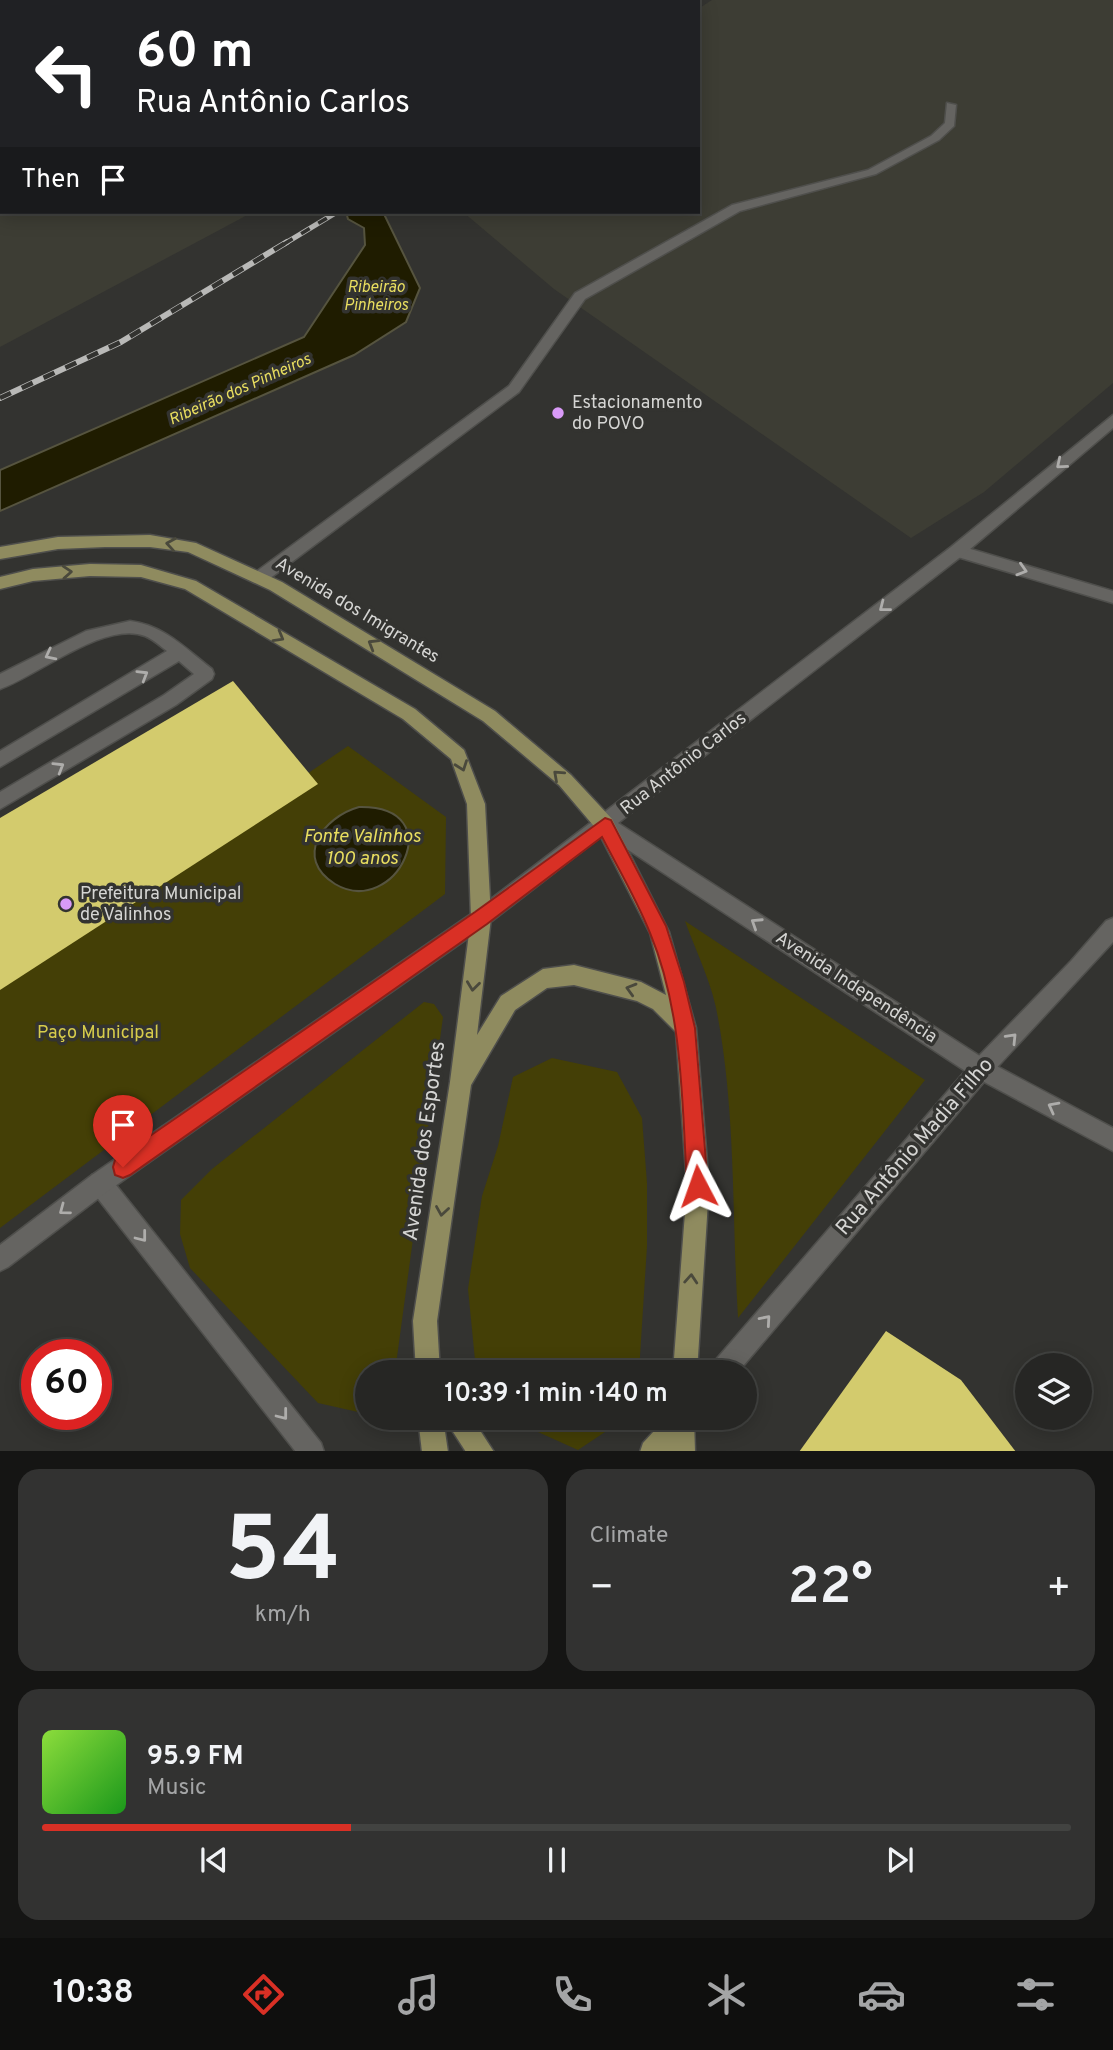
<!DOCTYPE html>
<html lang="en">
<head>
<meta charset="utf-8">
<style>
  body { margin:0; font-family:Overpass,sans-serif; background:#323231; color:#f1f3f6; height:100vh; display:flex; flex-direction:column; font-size:26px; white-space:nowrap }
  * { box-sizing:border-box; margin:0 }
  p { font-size:23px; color:#a4a5a6 }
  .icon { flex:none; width:38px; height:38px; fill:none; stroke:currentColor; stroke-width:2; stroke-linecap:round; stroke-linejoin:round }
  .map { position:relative; height:1451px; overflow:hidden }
  .side { display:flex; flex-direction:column; gap:18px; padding:18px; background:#151514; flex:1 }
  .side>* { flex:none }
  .banner { position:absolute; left:0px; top:0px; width:700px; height:214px; box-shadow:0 4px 18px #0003,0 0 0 2px #424341; background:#202124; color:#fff; overflow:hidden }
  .tools { position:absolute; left:1015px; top:1353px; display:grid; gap:14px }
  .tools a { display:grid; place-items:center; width:77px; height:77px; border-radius:50%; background:#262624; box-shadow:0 4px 18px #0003,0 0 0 2px #424341; font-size:35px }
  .speed { position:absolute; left:21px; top:1339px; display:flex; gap:14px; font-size:35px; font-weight:700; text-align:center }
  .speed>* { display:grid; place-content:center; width:91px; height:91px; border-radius:50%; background:#262624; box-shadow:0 4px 18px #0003,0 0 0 2px #424341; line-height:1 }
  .speed .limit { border:10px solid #d22; background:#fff; color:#111 }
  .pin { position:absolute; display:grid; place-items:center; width:60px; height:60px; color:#fff; margin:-72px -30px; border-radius:50% 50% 50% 0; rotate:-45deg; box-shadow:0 0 7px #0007 }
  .pin .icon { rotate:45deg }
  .me { position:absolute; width:77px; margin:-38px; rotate:356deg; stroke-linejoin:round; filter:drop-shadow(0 0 5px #0008) }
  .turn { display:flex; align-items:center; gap:24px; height:147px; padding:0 21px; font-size:32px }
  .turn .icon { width:91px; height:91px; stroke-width:2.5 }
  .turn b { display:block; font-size:49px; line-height:60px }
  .then { display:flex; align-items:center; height:66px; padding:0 21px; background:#0003; gap:14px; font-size:26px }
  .big { font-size:52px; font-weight:600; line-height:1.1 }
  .side .tile { flex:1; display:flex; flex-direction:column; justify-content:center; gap:10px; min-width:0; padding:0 24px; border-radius:21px; background:#323231 }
  .side .dial { align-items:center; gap:0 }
  .dial b { font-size:91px; line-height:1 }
  .song { display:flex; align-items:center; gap:21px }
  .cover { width:84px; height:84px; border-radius:10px; background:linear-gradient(135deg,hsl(90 70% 55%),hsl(120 70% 35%)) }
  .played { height:7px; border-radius:4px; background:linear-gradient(90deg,#d93025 30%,#424341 30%) }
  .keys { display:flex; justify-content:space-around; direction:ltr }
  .heat { display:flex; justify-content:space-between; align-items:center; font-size:38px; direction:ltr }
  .side .tiles { flex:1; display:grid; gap:18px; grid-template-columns:1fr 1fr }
  .tile:last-child { grid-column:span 2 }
  .trip { position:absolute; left:355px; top:1360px; width:402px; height:70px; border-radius:35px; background:#262624; box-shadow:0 4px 18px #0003,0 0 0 2px #424341; font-weight:600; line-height:70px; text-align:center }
  .dock { display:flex; height:112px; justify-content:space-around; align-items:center; background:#0f0f0e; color:#a4a5a6 }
  .dock .icon { width:49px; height:49px }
  .dock .on { color:#d93025 }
  .dock b { font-size:32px; color:#f1f3f6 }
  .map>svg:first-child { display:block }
</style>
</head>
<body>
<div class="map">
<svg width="1113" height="1452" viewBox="0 0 1113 1452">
  <rect width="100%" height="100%" fill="#333330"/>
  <g fill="#3d3d34">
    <polygon points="712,0 1113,0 1113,383 984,492 911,538 554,289 463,212 698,212 698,9"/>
    <polygon points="0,87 2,212 253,212 0,347"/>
  </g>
  <g fill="#443f06">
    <polygon points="348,746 446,817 445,894 0,1228 0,983"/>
    <path d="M685 921 925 1080 738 1318C732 1218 736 1116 718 1018 713 985 696 952 685 921Z"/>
    <polygon points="424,1002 434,1004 443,1017 395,1372 368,1372 367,1414 318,1403 190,1268 180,1234 181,1200 212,1169"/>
    <polygon points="552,1058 617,1072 642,1118 647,1183 647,1246 639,1372 481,1372 475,1360 468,1289 482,1196 498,1146 513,1077"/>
    <polygon points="507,1418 626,1418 578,1450"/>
  </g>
  <g fill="#1f1c00" stroke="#56543f" stroke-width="2">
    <polygon points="346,212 383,212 420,288 406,322 354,355 0,511 0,470 304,337 365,245 364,228 348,219"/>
    <path d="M359 807C453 805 395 920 335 884 293 858 323 817 359 807Z"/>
  </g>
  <g fill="#d3cb6d">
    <polygon points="233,681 318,784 0,990 0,818"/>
    <polygon points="886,1331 961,1380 1016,1452 799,1452"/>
  </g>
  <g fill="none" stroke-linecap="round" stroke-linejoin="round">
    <g stroke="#4f4f4c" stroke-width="3">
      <g id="lane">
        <polygon points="947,103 956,105 954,126 939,140 876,174 740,211 585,299 519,392 265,582 253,582 251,578 253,574 509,386 575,293 732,205 868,170 931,136 945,123"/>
        <path d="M130 621C164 625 186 649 212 669L214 674 212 679 176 705 0 809V792L164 695 194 674 179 661 0 767V751L167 651C160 646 153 639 145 636 105 620 37 676 0 689V674L86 631Z"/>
      </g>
    </g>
    <g stroke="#4f4f4c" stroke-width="3">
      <g id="street">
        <polygon points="957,545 1113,591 1113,603 951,555 949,551"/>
        <polygon points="1113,918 1113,942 989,1076 738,1372 710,1372 713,1363 973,1062 1071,961 1106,921"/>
        <polygon points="100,1172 108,1175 321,1443 324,1452 296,1452 92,1191 89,1183 92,1175"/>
      </g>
    </g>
    <g stroke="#4f4f4c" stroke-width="3">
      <polygon id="secondary" points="1113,415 1113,428 963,555 618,823 989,1062 1113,1128 1113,1151 973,1076 604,834 488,924 108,1191 8,1267 0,1271 0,1245 92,1175 474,912 951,547"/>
    </g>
    <g stroke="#4f4f4c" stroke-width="3">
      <g id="primary">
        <polygon points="150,535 196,543 282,582 495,711 571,775 612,819 669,932 696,1028 709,1186 697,1372 673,1372 687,1186 676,1032 653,1009 637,1001 574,985 547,988 515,1010 471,1085 437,1321 440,1372 416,1372 413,1321 450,1082 471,918 467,804 451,759 403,719 185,589 141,577 90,576 33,581 0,589 0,577 33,569 90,564 141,565 196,581 415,709 464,750 485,804 491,918 477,1035 501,996 543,969 574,965 641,982 666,995 650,933 598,831 559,785 483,721 270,590 188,552 150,547 105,547 58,549 0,559 0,547 58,537"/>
        <polygon points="418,1418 443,1418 448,1452 422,1452"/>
        <polygon points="444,1418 472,1418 494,1452 466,1452"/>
        <polygon points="666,1418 694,1418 695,1452 640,1452 643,1443"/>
      </g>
    </g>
    <use href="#lane" fill="#656461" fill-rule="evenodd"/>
    <use href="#street" fill="#656461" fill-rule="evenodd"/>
    <use href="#secondary" fill="#656461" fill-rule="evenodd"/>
    <use href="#primary" fill="#8f8b5f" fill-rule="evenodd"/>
    <g stroke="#b9b9b7" stroke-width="5">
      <g id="rail-far1">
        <polyline points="656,2 658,0"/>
        <polyline points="284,244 337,212"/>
      </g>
    </g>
    <g stroke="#b9b9b7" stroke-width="6">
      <polyline id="rail" points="0,398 121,342 287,242"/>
    </g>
    <use href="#rail-far1" stroke="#333330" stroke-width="3.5" stroke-dasharray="10" stroke-linecap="butt"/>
    <use href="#rail" stroke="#333330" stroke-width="4.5" stroke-dasharray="12" stroke-linecap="butt"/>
  </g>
  <defs><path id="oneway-chevron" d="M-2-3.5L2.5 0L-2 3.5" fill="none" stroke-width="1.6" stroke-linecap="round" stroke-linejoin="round" transform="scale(1.75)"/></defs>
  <g stroke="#aeadab">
    <use href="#oneway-chevron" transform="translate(1061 464) rotate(140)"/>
    <use href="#oneway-chevron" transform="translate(1022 570) rotate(17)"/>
    <use href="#oneway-chevron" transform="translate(884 607) rotate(142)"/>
    <use href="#oneway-chevron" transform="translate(50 655) rotate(153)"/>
    <use href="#oneway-chevron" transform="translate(143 675) rotate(-31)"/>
    <use href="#oneway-chevron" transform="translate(59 767) rotate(-31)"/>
    <use href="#oneway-chevron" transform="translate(756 923) rotate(-147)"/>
    <use href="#oneway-chevron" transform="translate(1012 1038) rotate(-46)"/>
    <use href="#oneway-chevron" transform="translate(1053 1107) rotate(-152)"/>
    <use href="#oneway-chevron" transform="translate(64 1210) rotate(143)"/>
    <use href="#oneway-chevron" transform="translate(142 1237) rotate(52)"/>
    <use href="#oneway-chevron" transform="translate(766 1320) rotate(-49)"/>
    <use href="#oneway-chevron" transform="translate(283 1415) rotate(52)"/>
  </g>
  <g stroke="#4a493c">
    <use href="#oneway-chevron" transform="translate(171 544) rotate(-171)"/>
    <use href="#oneway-chevron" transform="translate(67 572) rotate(-4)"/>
    <use href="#oneway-chevron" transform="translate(279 637) rotate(30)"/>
    <use href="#oneway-chevron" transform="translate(373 644) rotate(-149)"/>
    <use href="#oneway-chevron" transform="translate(462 766) rotate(70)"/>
    <use href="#oneway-chevron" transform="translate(558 775) rotate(-138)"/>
    <use href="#oneway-chevron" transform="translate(473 986) rotate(97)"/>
    <use href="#oneway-chevron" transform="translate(631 989) rotate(-164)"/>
    <use href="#oneway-chevron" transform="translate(442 1211) rotate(99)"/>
    <use href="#oneway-chevron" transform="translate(691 1279) rotate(-86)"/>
  </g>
  <path fill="#d93025" stroke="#8d1f18" stroke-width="2" d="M605 818 611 820 666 926 684 982 695 1028 708 1186 705 1193 698 1196 690 1193 687 1186C682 1102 683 1012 650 933 637 900 618 868 602 837L487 924 130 1175 123 1178 115 1175 113 1167 115 1160 475 912Z"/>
  <g fill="#d99af7" stroke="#333330" stroke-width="2.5">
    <circle cx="558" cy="413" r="7"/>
    <circle cx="66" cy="904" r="7"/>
  </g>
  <g text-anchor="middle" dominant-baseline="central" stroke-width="7" stroke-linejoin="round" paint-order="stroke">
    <g font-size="16" font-style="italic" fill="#e9de5f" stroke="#333330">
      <text x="376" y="288">Ribeirão<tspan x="376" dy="18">Pinheiros</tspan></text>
      <text transform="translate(240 390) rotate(-24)">Ribeirão dos Pinheiros</text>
    </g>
    <g font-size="18" fill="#d5d5d3" stroke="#333330" text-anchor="start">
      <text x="572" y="403">Estacionamento<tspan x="572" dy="21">do POVO</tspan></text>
      <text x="80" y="894">Prefeitura Municipal<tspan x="80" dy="21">de Valinhos</tspan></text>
    </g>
    <g font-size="18" fill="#d5d5d3" stroke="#333330">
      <text transform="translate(357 611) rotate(31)">Avenida dos Imigrantes</text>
      <text transform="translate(684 764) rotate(-38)">Rua Antônio Carlos</text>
      <text transform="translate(856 988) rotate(33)">Avenida Independência</text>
    </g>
    <g font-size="18" fill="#d7cc4b" stroke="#333330">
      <text x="98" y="1033">Paço Municipal</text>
    </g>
    <g font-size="19" font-style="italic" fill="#e9de5f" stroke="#333330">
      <text x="362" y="837">Fonte Valinhos<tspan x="362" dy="22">100 anos</tspan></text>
    </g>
    <g font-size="21" fill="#d5d5d3" stroke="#333330">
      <text transform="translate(425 1141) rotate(-82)">Avenida dos Esportes</text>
      <text transform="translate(915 1147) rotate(-49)">Rua Antônio Madia Filho</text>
    </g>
  </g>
</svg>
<div class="tools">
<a><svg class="icon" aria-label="layers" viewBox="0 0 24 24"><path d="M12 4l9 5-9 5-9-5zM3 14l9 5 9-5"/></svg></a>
</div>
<div class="speed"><div class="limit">60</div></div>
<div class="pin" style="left:123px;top:1167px;background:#d93025"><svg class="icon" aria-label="arrive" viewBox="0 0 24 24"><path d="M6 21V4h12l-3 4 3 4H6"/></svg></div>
<svg class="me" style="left:698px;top:1186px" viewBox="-20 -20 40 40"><path d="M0-17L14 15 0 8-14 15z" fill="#d93025" stroke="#fff" stroke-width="4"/></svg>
<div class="trip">10:39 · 1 min · 140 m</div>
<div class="banner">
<div class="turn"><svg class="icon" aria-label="left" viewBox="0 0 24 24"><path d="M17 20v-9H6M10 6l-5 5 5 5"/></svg><div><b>60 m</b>Rua Antônio Carlos</div></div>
<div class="then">Then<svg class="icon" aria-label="arrive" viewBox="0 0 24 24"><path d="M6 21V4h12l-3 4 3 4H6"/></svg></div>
</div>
</div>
<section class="side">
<div class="tiles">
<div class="tile dial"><b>54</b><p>km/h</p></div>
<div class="tile"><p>Climate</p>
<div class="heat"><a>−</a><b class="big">22°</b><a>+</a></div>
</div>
<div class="tile">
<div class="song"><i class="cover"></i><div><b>95.9 FM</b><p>Music</p></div></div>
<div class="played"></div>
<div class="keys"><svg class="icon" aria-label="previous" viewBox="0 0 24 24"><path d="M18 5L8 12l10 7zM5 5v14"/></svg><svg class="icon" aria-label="pause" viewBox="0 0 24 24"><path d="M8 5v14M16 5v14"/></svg><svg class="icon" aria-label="next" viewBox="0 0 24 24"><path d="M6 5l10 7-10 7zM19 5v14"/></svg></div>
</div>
</div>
</section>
<nav class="dock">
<b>10:38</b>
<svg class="icon on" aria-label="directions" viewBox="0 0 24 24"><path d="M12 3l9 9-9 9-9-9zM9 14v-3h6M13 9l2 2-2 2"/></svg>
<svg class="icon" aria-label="music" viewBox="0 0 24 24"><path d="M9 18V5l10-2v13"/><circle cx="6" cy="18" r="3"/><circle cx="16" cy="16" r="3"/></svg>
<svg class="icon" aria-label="phone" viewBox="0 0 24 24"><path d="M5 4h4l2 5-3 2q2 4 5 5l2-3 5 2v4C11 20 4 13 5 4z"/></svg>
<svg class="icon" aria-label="climate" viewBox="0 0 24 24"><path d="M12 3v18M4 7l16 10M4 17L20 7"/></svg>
<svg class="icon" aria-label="car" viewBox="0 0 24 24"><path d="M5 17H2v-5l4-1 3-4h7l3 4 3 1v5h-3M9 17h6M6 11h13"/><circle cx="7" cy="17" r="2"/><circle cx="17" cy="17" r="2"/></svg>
<svg class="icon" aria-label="filters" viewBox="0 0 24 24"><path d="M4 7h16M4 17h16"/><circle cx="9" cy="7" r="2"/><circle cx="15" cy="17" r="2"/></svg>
</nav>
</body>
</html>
